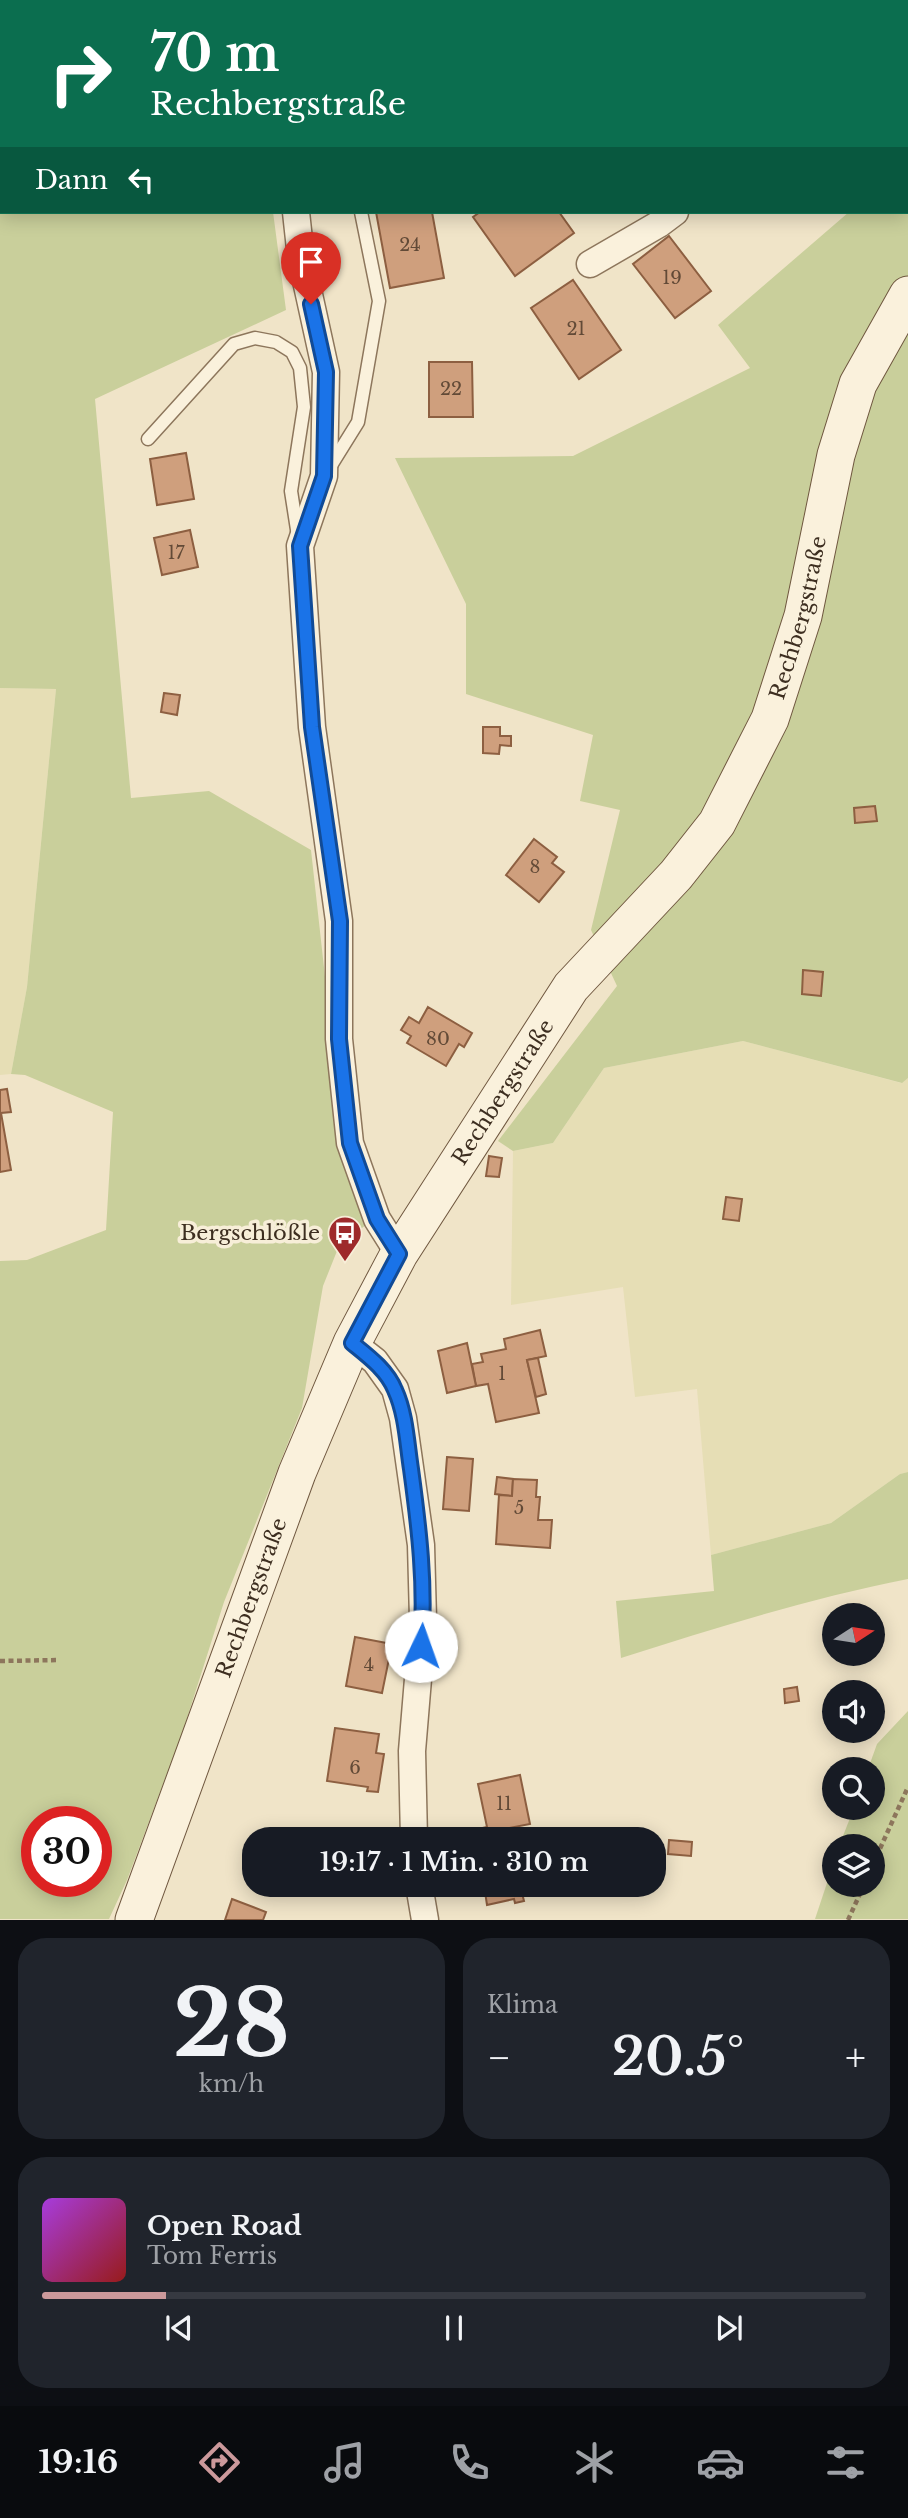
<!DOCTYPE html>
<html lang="de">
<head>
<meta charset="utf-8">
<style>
  body { margin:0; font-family:"Libre Baskerville",serif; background:#20242c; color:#f1f3f6; height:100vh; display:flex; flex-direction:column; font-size:26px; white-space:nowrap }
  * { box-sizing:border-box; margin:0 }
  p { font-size:23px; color:#9ea1a6 }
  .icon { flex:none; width:38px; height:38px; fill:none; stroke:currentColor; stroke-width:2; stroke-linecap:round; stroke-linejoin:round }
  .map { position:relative; height:1920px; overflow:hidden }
  .sheet { display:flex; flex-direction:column; gap:18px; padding:18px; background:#0d0f14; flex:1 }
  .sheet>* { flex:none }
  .hud { position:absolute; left:0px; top:0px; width:908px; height:214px; box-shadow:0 4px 18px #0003; background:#0b6e4f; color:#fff; overflow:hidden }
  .needle { width:46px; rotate:78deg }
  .controls { position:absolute; left:822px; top:1603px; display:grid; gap:14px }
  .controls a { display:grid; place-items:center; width:63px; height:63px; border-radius:50%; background:#171b24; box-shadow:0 4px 18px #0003; font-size:35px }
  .speed { position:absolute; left:21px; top:1806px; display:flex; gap:14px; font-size:35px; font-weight:700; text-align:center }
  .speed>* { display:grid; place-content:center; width:91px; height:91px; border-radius:50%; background:#171b24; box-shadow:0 4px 18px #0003; line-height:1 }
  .speed .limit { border:10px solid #d22; background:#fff; color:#111 }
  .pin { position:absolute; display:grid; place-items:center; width:60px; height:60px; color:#fff; margin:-72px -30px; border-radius:50% 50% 50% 0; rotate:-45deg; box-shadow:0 0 7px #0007 }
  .pin .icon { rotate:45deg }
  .me { position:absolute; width:77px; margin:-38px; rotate:3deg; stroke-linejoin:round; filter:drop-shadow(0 0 5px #0008) }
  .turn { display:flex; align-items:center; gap:24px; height:147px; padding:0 35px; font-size:32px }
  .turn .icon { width:91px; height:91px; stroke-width:2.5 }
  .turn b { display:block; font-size:49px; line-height:60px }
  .then { display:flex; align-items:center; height:66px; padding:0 35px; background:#0003; gap:14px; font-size:26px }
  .big { font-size:52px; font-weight:600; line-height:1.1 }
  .sheet .card { flex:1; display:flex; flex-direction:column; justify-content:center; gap:10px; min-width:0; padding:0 24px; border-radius:28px; background:#20242c }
  .sheet .dial { align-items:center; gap:0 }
  .dial b { font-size:91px; line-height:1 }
  .song { display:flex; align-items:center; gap:21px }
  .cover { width:84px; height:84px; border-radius:10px; background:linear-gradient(135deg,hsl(280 70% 55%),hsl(0 70% 35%)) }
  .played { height:7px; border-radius:4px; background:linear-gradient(90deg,#cc999b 15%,#363941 15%) }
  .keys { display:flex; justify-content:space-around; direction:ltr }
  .heat { display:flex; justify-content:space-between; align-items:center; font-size:38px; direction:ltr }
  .sheet .tiles { flex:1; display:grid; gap:18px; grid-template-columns:1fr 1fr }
  .card:last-child { grid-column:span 2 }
  .trip { position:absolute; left:242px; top:1827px; width:424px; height:70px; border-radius:28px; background:#171b24; box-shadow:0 4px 18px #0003; font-weight:600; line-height:70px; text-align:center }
  .tab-bar { display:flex; height:112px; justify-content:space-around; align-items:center; background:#090b0e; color:#9ea1a6 }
  .tab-bar .icon { width:49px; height:49px }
  .tab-bar .on { color:#cc999b }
  .tab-bar b { font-size:32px; color:#f1f3f6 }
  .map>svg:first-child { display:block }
</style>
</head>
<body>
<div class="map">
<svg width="908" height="1920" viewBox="0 0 908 1920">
  <rect width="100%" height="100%" fill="#f0e4c8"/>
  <g fill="#e6deb5">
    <polygon points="0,688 56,689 27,987 11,1074 0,1075"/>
    <polygon points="743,1041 901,1083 908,1078 908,1472 900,1474 831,1523 711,1555 697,1389 635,1397 623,1287 511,1305 513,1151 553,1143 604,1068"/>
  </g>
  <g fill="#c9cf9b" fill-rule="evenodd">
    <path d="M0 0H263L2 2V212H273L286 310 95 399 131 798 209 791 311 850 332 1040 367 1224 339 1246 323 1286 302 1408 224 1602 182 1734 127 1880 109 1919H0V1261L27 1260 106 1230 113 1112 25 1075 11 1074 27 987 56 689 0 688ZM37 1822H96V1881H37Z"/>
    <polygon points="908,102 908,1078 902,1083 743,1041 604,1068 553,1143 513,1151 498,1141 617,986 591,930 620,810 580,801 593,735 466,694 466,604 395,458 573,456 750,368 718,325 849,212 906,212"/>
    <path d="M908 1472V1579C811 1598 716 1628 621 1658L616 1601 714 1591 711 1555 831 1523 900 1474Z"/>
    <polygon points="908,1711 908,1919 815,1919 835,1859 835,1885 873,1885 873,1846 839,1846 854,1808 873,1808 873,1769 868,1769 877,1744"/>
  </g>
  <g fill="#cf9f7d" stroke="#8d5f41" stroke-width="2">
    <polygon points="394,0 465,0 466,2 395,2"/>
    <polygon points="376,212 432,212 444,278 390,288"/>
    <polygon points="480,212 559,212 574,233 515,276 473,217"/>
    <polygon points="669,236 711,291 675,318 633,264"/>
    <polygon points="573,280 621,350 579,379 531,308"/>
    <polygon points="429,362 472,362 473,417 429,417"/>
    <polygon points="186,453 194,499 157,505 150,459"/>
    <polygon points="190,530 198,567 162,575 154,538"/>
    <polygon points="164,693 180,695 177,715 161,712"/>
    <polygon points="483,727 500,727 500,736 511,736 511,746 500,745 499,754 483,753"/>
    <polygon points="875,806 877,821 855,823 854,808"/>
    <polygon points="534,839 557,857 552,863 564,872 539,902 506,875"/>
    <polygon points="803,970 823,972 821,996 802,994"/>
    <polygon points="428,1007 472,1033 464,1047 459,1044 446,1066 407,1043 411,1036 401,1030 409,1017 419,1023"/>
    <polygon points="7,1089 11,1112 1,1113 11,1170 0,1172 0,1090"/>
    <polygon points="489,1156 502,1158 499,1177 486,1176"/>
    <polygon points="726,1197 742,1199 739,1221 723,1219"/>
    <polygon points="540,1330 546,1356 527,1360 539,1413 496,1422 488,1384 476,1386 472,1364 483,1362 481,1354 506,1349 504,1339"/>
    <polygon points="467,1343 476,1386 447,1393 438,1351"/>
    <polygon points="538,1358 546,1394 536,1397 527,1360"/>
    <polygon points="447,1457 473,1459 469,1511 443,1509"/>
    <polygon points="497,1477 513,1479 512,1496 495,1494"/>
    <polygon points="513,1479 537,1480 536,1497 540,1497 538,1520 552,1520 550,1548 496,1544 499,1495 512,1496"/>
    <polygon points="355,1637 392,1644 382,1693 346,1686"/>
    <polygon points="797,1687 799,1701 785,1703 784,1689"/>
    <polygon points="335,1728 379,1734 376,1753 384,1754 378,1792 367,1791 368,1787 327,1781"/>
    <polygon points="520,1775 530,1824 509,1828 511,1839 474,1839 473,1830 487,1827 478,1784"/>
    <polygon points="377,1829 378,1839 339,1839 338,1834"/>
    <polygon points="669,1840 692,1842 691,1856 668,1854"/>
    <polygon points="484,1885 520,1885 524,1901 515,1903 514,1899 487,1905"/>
    <polygon points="232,1899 266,1912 263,1920 225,1920"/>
  </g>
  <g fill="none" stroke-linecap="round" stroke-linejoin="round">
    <g stroke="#8d765c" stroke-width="15">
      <g id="service">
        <polyline points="148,439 234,344 255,338 276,342 292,352 300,368 304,407 291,491 298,536"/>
        <polyline points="330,467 358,422 379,301 361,212"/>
      </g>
    </g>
    <g stroke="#8d765c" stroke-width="29">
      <g id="minor">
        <polyline points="528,0 529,2"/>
        <polyline points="300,2 301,0"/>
        <polyline points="775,2 777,0"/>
        <polyline points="296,212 301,258 326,372 324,476 300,546 312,727 339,921 339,1039 350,1143 377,1219 399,1254"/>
        <polyline points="590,264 659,224 675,212"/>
        <polyline points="352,1343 375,1361 395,1389 403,1418 421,1545 423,1619 412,1751 414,1839"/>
        <polyline points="419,1885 425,1920"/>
      </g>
    </g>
    <g stroke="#6f573f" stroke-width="39">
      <g id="secondary">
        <path id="s1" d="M134 1920 297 1473 352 1343 399 1254 571 987 676 875 717 823 770 719 803 616 836 455 858 384 908 295"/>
      </g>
    </g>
    <g stroke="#8d765c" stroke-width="4.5" stroke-dasharray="5 3.5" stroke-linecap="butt">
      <polyline points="809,2 811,0"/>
      <polyline points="0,1661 59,1660"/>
      <polyline points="873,1864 908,1787"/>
      <polyline points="848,1920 864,1885"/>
    </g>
    <use href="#service" stroke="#faf1dc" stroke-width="12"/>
    <use href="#minor" stroke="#faf1dc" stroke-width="26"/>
    <use href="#secondary" stroke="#faf1dc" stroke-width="37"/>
  </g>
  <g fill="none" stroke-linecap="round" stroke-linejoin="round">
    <g stroke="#114b97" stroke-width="18">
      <path id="route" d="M311 304 326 372 324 476 300 546 312 727 340 921 339 1039 350 1143 377 1219 399 1254 352 1343C368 1356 387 1370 395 1390 406 1414 407 1443 411 1469 419 1528 426 1586 421 1646"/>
    </g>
    <use href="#route" stroke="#1a73e8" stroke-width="12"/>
  </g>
  <defs>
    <g id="bus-pin" transform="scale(1.75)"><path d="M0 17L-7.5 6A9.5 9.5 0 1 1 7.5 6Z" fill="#9e2a2b" stroke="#f7eed8"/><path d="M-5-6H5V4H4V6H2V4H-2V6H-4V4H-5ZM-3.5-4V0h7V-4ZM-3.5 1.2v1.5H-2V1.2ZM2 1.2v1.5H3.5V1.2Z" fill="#fff"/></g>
  </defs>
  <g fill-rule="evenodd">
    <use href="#bus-pin" x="345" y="1233"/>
  </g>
  <g text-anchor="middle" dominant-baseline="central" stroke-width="7" stroke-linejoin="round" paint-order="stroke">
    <g font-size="18" fill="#624a37">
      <text x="410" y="245">24</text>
      <text x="672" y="278">19</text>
      <text x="576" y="329">21</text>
      <text x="451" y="389">22</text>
      <text x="176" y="553">17</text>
      <text x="535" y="867">8</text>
      <text x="438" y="1039">80</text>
      <text x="502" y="1374">1</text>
      <text x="519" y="1508">5</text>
      <text x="369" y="1665">4</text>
      <text x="355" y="1768">6</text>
      <text x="504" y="1804">11</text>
    </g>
    <g font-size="21" fill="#3d2e20" stroke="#f7eed8">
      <text stroke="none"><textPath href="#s1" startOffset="1477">Rechbergstraße</textPath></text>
      <text stroke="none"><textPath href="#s1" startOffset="910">Rechbergstraße</textPath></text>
      <text stroke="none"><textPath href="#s1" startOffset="343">Rechbergstraße</textPath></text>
    </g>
    <g font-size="21" fill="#3d2e20" stroke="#f7eed8" text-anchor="end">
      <text x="320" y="1233">Bergschlößle</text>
    </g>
  </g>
</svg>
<div class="controls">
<a><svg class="needle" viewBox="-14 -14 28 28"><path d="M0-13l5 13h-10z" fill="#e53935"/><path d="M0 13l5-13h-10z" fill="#9ea1a6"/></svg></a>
<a><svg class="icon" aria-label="sound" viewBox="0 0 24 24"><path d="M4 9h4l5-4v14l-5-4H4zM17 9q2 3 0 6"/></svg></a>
<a><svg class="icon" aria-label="search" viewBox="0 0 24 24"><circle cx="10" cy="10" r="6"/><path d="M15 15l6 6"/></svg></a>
<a><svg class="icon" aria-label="layers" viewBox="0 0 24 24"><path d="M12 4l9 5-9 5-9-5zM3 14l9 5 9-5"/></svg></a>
</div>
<div class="speed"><div class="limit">30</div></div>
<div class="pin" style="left:311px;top:304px;background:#d93025"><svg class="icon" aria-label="arrive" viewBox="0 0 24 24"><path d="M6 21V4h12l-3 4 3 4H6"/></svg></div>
<svg class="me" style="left:421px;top:1646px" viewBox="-20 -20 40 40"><circle r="19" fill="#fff"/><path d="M0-13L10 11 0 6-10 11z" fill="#1a73e8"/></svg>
<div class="trip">19:17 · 1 Min. · 310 m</div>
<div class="hud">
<div class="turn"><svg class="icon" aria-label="right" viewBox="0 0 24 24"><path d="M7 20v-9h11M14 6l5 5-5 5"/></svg><div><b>70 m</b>Rechbergstraße</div></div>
<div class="then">Dann<svg class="icon" aria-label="left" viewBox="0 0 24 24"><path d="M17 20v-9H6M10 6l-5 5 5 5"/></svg></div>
</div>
</div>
<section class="sheet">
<div class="tiles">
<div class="card dial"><b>28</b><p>km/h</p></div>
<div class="card"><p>Klima</p>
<div class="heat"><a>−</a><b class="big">20.5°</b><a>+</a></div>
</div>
<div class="card">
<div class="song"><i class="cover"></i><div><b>Open Road</b><p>Tom Ferris</p></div></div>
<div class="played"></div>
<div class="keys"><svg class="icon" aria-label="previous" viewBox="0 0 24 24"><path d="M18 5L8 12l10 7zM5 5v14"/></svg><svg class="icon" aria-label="pause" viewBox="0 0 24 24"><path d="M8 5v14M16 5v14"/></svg><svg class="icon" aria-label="next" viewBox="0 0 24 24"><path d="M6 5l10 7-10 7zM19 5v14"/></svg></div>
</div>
</div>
</section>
<nav class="tab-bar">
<b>19:16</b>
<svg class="icon on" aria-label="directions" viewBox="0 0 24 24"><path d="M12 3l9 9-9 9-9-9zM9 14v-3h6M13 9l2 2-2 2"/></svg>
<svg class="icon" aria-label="music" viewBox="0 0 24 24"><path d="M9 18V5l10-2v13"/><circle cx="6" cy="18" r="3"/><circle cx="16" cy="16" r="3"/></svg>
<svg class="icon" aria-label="phone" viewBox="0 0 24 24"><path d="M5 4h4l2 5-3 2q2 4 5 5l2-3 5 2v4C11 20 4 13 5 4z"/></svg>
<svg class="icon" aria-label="climate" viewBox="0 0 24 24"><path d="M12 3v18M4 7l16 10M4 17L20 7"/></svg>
<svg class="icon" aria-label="car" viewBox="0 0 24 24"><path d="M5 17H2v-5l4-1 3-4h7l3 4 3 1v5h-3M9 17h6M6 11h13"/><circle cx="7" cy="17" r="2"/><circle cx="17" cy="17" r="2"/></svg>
<svg class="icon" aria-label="filters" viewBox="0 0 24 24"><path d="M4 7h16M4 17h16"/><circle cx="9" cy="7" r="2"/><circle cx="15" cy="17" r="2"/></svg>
</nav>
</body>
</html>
